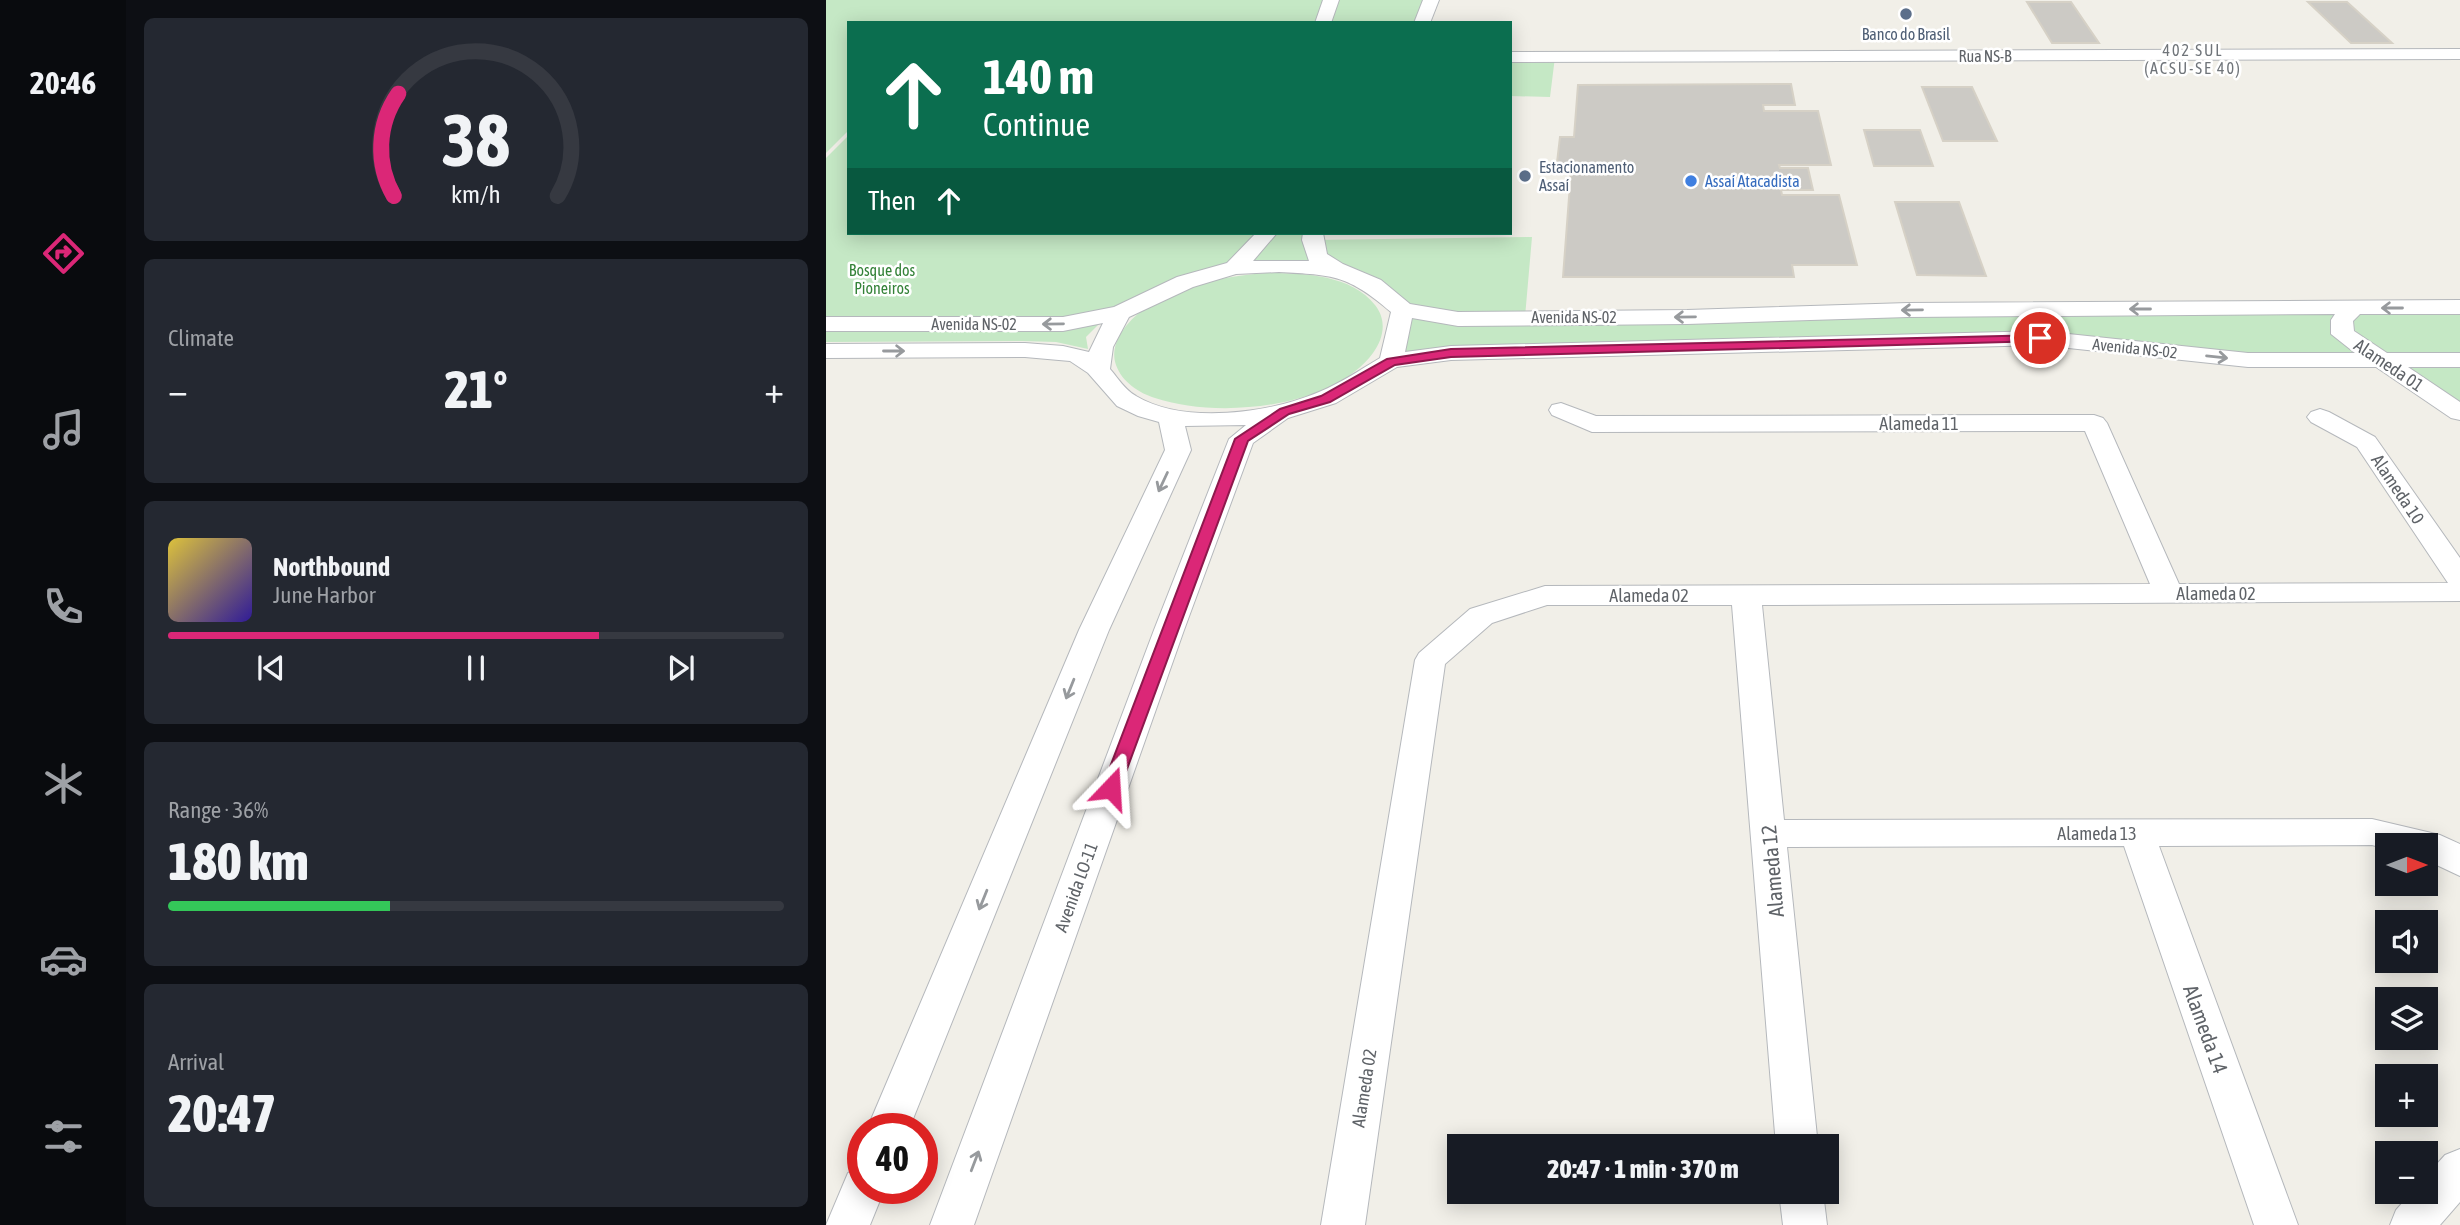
<!DOCTYPE html>
<html lang="en">
<head>
<meta charset="utf-8">
<style>
  body { margin:0; font-family:"Asap Condensed",sans-serif; background:#242831; color:#f1f3f6; height:100vh; display:flex; flex-direction:column; font-size:26px; white-space:nowrap }
  * { box-sizing:border-box; margin:0 }
  p { font-size:23px; color:#9ea1a6 }
  .icon { flex:none; width:38px; height:38px; fill:none; stroke:currentColor; stroke-width:2; stroke-linecap:round; stroke-linejoin:round }
  .map { position:relative; flex:1; overflow:hidden }
  .details { display:flex; flex-direction:column; gap:18px; padding:18px; background:#0d0f14; width:700px }
  .details>* { flex:none }
  .top-card { position:absolute; left:21px; top:21px; width:665px; height:214px; border-radius:0px; box-shadow:0 4px 18px #0003; background:#0b6e4f; color:#fff; overflow:hidden }
  .needle { width:46px; rotate:90deg }
  .tools { position:absolute; left:1549px; top:833px; display:grid; gap:14px }
  .tools a { display:grid; place-items:center; width:63px; height:63px; border-radius:0px; background:#171b24; box-shadow:0 4px 18px #0003; font-size:35px }
  .speed { position:absolute; left:21px; top:1113px; display:flex; gap:14px; font-size:35px; font-weight:700; text-align:center }
  .speed>* { display:grid; place-content:center; width:91px; height:91px; border-radius:50%; background:#171b24; box-shadow:0 4px 18px #0003; line-height:1 }
  .speed .limit { border:10px solid #d22; background:#fff; color:#111 }
  .pin { position:absolute; display:grid; place-items:center; width:60px; height:60px; color:#fff; margin:-30px; border:4px solid #fff; border-radius:50%; box-shadow:0 2px 7px #0007 }
  .me { position:absolute; width:77px; margin:-38px; rotate:20deg; stroke-linejoin:round; filter:drop-shadow(0 0 5px #0008) }
  .turn { display:flex; align-items:center; gap:24px; height:147px; padding:0 21px; font-size:32px }
  .turn .icon { width:91px; height:91px; stroke-width:2.5 }
  .turn b { display:block; font-size:49px; line-height:60px }
  .then { display:flex; align-items:center; height:66px; padding:0 21px; background:#0003; gap:14px; font-size:26px }
  .big { font-size:52px; font-weight:800; line-height:1.1 }
  .details .widget { flex:1; display:flex; flex-direction:column; justify-content:center; gap:10px; min-width:0; padding:0 24px; border-radius:10px; background:#242831 }
  .details .dial { align-items:center; gap:0 }
  .dial svg { height:182px; overflow:visible; fill:none; stroke:#363941; stroke-width:7; stroke-linecap:round; text-anchor:middle }
  .dial text { fill:#f1f3f6; stroke:none }
  .song { display:flex; align-items:center; gap:21px }
  .cover { width:84px; height:84px; border-radius:10px; background:linear-gradient(135deg,hsl(50 70% 55%),hsl(250 70% 35%)) }
  .played { height:7px; border-radius:4px; background:linear-gradient(90deg,#db2777 70%,#363941 70%) }
  .keys { display:flex; justify-content:space-around; direction:ltr }
  .heat { display:flex; justify-content:space-between; align-items:center; font-size:38px; direction:ltr }
  .charge { height:10px; border-radius:5px; background:linear-gradient(90deg,#34c759 36%,#363941 0) }
  .trip { position:absolute; left:621px; top:1134px; width:392px; height:70px; border-radius:0px; background:#171b24; box-shadow:0 4px 18px #0003; font-weight:800; line-height:70px; text-align:center }
  main { display:flex; flex:1; min-height:0 }
  .tab-bar { display:flex; flex-direction:column; width:126px; justify-content:space-around; align-items:center; background:#090b0e; color:#9ea1a6 }
  .tab-bar .icon { width:49px; height:49px }
  .tab-bar .on { color:#db2777 }
  .tab-bar b { font-size:32px; color:#f1f3f6 }
  .map>svg:first-child { display:block }
</style>
</head>
<body>
<main>
<nav class="tab-bar">
<b>20:46</b>
<svg class="icon on" aria-label="directions" viewBox="0 0 24 24"><path d="M12 3l9 9-9 9-9-9zM9 14v-3h6M13 9l2 2-2 2"/></svg>
<svg class="icon" aria-label="music" viewBox="0 0 24 24"><path d="M9 18V5l10-2v13"/><circle cx="6" cy="18" r="3"/><circle cx="16" cy="16" r="3"/></svg>
<svg class="icon" aria-label="phone" viewBox="0 0 24 24"><path d="M5 4h4l2 5-3 2q2 4 5 5l2-3 5 2v4C11 20 4 13 5 4z"/></svg>
<svg class="icon" aria-label="climate" viewBox="0 0 24 24"><path d="M12 3v18M4 7l16 10M4 17L20 7"/></svg>
<svg class="icon" aria-label="car" viewBox="0 0 24 24"><path d="M5 17H2v-5l4-1 3-4h7l3 4 3 1v5h-3M9 17h6M6 11h13"/><circle cx="7" cy="17" r="2"/><circle cx="17" cy="17" r="2"/></svg>
<svg class="icon" aria-label="filters" viewBox="0 0 24 24"><path d="M4 7h16M4 17h16"/><circle cx="9" cy="7" r="2"/><circle cx="15" cy="17" r="2"/></svg>
</nav>
<section class="details">
<div class="widget dial"><svg viewBox="0 0 100 80">
<path d="M14 69A42 42 0 1 1 86 69"/>
<path d="M14 69A42 42 0 0 1 16 24" stroke="#db2777"/>
<text x="50" y="56" font-size="32" font-weight="700">38</text>
<text x="50" y="72" font-size="11">km/h</text>
</svg></div>
<div class="widget"><p>Climate</p>
<div class="heat"><a>−</a><b class="big">21°</b><a>+</a></div>
</div>
<div class="widget">
<div class="song"><i class="cover"></i><div><b>Northbound</b><p>June Harbor</p></div></div>
<div class="played"></div>
<div class="keys"><svg class="icon" aria-label="previous" viewBox="0 0 24 24"><path d="M18 5L8 12l10 7zM5 5v14"/></svg><svg class="icon" aria-label="pause" viewBox="0 0 24 24"><path d="M8 5v14M16 5v14"/></svg><svg class="icon" aria-label="next" viewBox="0 0 24 24"><path d="M6 5l10 7-10 7zM19 5v14"/></svg></div>
</div>
<div class="widget"><p>Range · 36%</p><b class="big">180 km</b><div class="charge"></div></div>
<div class="widget"><p>Arrival</p><b class="big">20:47</b></div>
</section>
<div class="map">
<svg width="1634" height="1225" viewBox="0 0 1634 1225">
  <rect width="100%" height="100%" fill="#f1efe8"/>
  <g fill="#c5e8c5">
    <polygon points="0,0 605,0 596,23 23,23 23,130 0,153"/>
    <polygon points="684,57 729,57 724,97 684,96"/>
    <polygon points="23,135 23,233 487,233 487,240 706,237 699,317 1634,307 1634,413 1553,360 1422,360 1214,338 565,361 578,315 509,269 409,268 294,313 237,324 0,324 0,158"/>
    <path d="M440 273C475 273 525 274 549 305 561 320 558 338 547 353 506 409 391 419 329 398 313 393 296 382 290 365 285 351 291 337 300 326 332 287 393 277 440 273Z"/>
    <polygon points="277,320 260,337 262,349 230,342 196,341 0,342 0,332 205,331"/>
  </g>
  <g fill="#cccac5" stroke="#d6d1c6" stroke-width="2">
    <polygon points="1201,2 1245,2 1273,43 1226,43"/>
    <polygon points="1482,2 1521,2 1566,43 1525,43"/>
    <polygon points="965,84 969,105 937,105 938,111 992,111 1005,165 953,165 954,168 982,168 987,190 955,190 956,195 1013,195 1031,265 966,265 968,277 737,277 745,171 730,171 734,137 748,137 752,85"/>
    <polygon points="1096,87 1146,87 1171,141 1117,141"/>
    <polygon points="1038,130 1094,130 1107,166 1048,166"/>
    <polygon points="1069,202 1133,202 1160,276 1091,275"/>
  </g>
  <g fill="none" stroke-linecap="round" stroke-linejoin="round">
    <g stroke="#b5b8bc" stroke-width="2">
      <g id="minor">
        <polygon points="497,0 513,0 505,23 489,23"/>
        <polygon points="597,0 613,0 604,23 588,23"/>
        <polygon points="1634,49 1634,59 684,62 684,52"/>
        <path d="M430 233H451L427 261H483L476 240 477 233H497L501 254 517 264 555 280 584 304 632 312 861 310 1082 303 1634 300V314H1534L1527 321 1528 331 1561 353H1634V367H1582L1634 402V420L1625 418 1550 367H1422L1214 345 625 360 571 367 510 403 462 418 427 443 358 630 148 1225H104L328 630 403 439 420 425 359 426 365 450 283 630 83 1129H41L253 630 339 450 333 422 312 416 291 406 262 373 244 361 199 357 0 358V344L199 343 237 346 263 352 277 323 237 331H0V317H237L288 307 351 277 401 263ZM453 272C508 275 522 275 565 312L554 358C534 370 515 383 493 392 444 413 358 425 310 396 299 390 292 378 284 369L287 347 303 317 367 287 410 274ZM1509 314 1505 320V334L1529 353H1422L1214 331 625 346 579 352 586 318 632 326 861 324 1082 317Z"/>
        <polygon points="735,403 770,416 1268,415 1277,418 1281,423 1353,584 1622,583 1531,447 1485,422 1481,417 1485,412 1494,409 1503,412 1549,437 1634,558 1634,601 936,605 958,820 1546,819 1614,835 1634,844 1634,876 1600,860 1600,845 1561,845 1561,849 1546,845 1333,846 1472,1225 1428,1225 1298,846 961,847 992,1146 950,1146 906,605 721,605 666,623 619,664 539,1225 495,1225 589,660 593,653 644,609 719,586 1324,584 1259,431 766,432 726,415 723,410 726,405"/>
        <polygon points="1634,1149 1634,1202 1614,1225 1564,1225 1570,1210 1586,1192 1600,1192 1600,1176 1619,1155"/>
        <polygon points="37,1167 37,1188 59,1188 44,1225 0,1225 22,1173"/>
        <polygon points="953,1192 997,1192 1001,1225 957,1225"/>
      </g>
    </g>
    <use href="#minor" fill="#fff" fill-rule="evenodd"/>
  </g>
  <defs><path id="oneway-shaft" d="M-6 0H5M1.5-3L5.5 0L1.5 3" fill="none" stroke-width="1.6" stroke-linecap="round" stroke-linejoin="round" transform="scale(1.75)"/></defs>
  <g stroke="#979a9d">
    <use href="#oneway-shaft" transform="translate(1566 308) rotate(180)"/>
    <use href="#oneway-shaft" transform="translate(1314 309) rotate(180)"/>
    <use href="#oneway-shaft" transform="translate(1086 310) rotate(179)"/>
    <use href="#oneway-shaft" transform="translate(859 317) rotate(179)"/>
    <use href="#oneway-shaft" transform="translate(227 324) rotate(179)"/>
    <use href="#oneway-shaft" transform="translate(68 351)"/>
    <use href="#oneway-shaft" transform="translate(1391 357) rotate(6)"/>
    <use href="#oneway-shaft" transform="translate(337 482) rotate(115)"/>
    <use href="#oneway-shaft" transform="translate(244 689) rotate(112)"/>
    <use href="#oneway-shaft" transform="translate(157 900) rotate(112)"/>
    <use href="#oneway-shaft" transform="translate(149 1161) rotate(-69)"/>
  </g>
  <polygon fill="#db2777" stroke="#8e194d" stroke-width="2" points="1214,335 1218,336 1218,341 625,357 569,365 504,402 463,414 422,441 294,788 292,793 279,793 276,788 409,439 454,409 495,396 561,359 625,349"/>
  <g fill="#5c6f8a" stroke="#fff" stroke-width="2.5">
    <circle cx="1080" cy="14" r="7"/>
    <circle cx="699" cy="176" r="7"/>
  </g>
  <circle fill="#3f7fe0" stroke="#fff" stroke-width="2.5" cx="865" cy="181" r="7"/>
  <g text-anchor="middle" dominant-baseline="central" stroke-width="5" stroke-linejoin="round" paint-order="stroke">
    <g font-size="16" fill="#4e5e75" stroke="#fff">
      <text x="1080" y="34">Banco do Brasil</text>
      <text x="713" y="167" text-anchor="start">Estacionamento<tspan x="713" dy="18">Assaí</tspan></text>
    </g>
    <g font-size="16" letter-spacing="2" fill="#70757a" stroke="#fff">
      <text x="1367" y="50">402 SUL<tspan x="1367" dy="18">(ACSU-SE 40)</tspan></text>
    </g>
    <g font-size="16" fill="#5f6368" stroke="#fff">
      <text x="1159" y="56">Rua NS-B</text>
      <text x="748" y="317">Avenida NS-02</text>
      <text x="148" y="324">Avenida NS-02</text>
      <text transform="translate(1309 348) rotate(6)">Avenida NS-02</text>
    </g>
    <g font-size="16" fill="#366cbe" stroke="#fff" text-anchor="start">
      <text x="879" y="181">Assaí Atacadista</text>
    </g>
    <g font-size="16" fill="#348238" stroke="#fff">
      <text x="56" y="270">Bosque dos<tspan x="56" dy="18">Pioneiros</tspan></text>
    </g>
    <g font-size="18" fill="#5f6368" stroke="#fff">
      <text transform="translate(1563 365) rotate(34)">Alameda 01</text>
      <text x="1093" y="423">Alameda 11</text>
      <text transform="translate(1572 489) rotate(56)">Alameda 10</text>
      <text x="1390" y="593">Alameda 02</text>
      <text x="823" y="595">Alameda 02</text>
      <text x="1271" y="833">Alameda 13</text>
      <text transform="translate(250 887) rotate(-70)">Avenida LO-11</text>
      <text transform="translate(538 1088) rotate(-81)">Alameda 02</text>
    </g>
    <g font-size="21" fill="#5f6368" stroke="#fff">
      <text transform="translate(946 871) rotate(-95)">Alameda 12</text>
      <text transform="translate(1380 1029) rotate(70)">Alameda 14</text>
    </g>
  </g>
</svg>
<div class="tools">
<a><svg class="needle" viewBox="-14 -14 28 28"><path d="M0-13l5 13h-10z" fill="#e53935"/><path d="M0 13l5-13h-10z" fill="#9ea1a6"/></svg></a>
<a><svg class="icon" aria-label="sound" viewBox="0 0 24 24"><path d="M4 9h4l5-4v14l-5-4H4zM17 9q2 3 0 6"/></svg></a>
<a><svg class="icon" aria-label="layers" viewBox="0 0 24 24"><path d="M12 4l9 5-9 5-9-5zM3 14l9 5 9-5"/></svg></a>
<a>+</a>
<a>−</a>
</div>
<div class="speed"><div class="limit">40</div></div>
<div class="pin" style="left:1214px;top:338px;background:#d93025"><svg class="icon" aria-label="arrive" viewBox="0 0 24 24"><path d="M6 21V4h12l-3 4 3 4H6"/></svg></div>
<svg class="me" style="left:285px;top:788px" viewBox="-20 -20 40 40"><path d="M0-17L14 15 0 8-14 15z" fill="#db2777" stroke="#fff" stroke-width="4"/></svg>
<div class="trip">20:47 · 1 min · 370 m</div>
<div class="top-card">
<div class="turn"><svg class="icon" aria-label="ahead" viewBox="0 0 24 24"><path d="M12 20V5M6 11l6-6 6 6"/></svg><div><b>140 m</b>Continue</div></div>
<div class="then">Then<svg class="icon" aria-label="ahead" viewBox="0 0 24 24"><path d="M12 20V5M6 11l6-6 6 6"/></svg></div>
</div>
</div>
</main>
</body>
</html>
